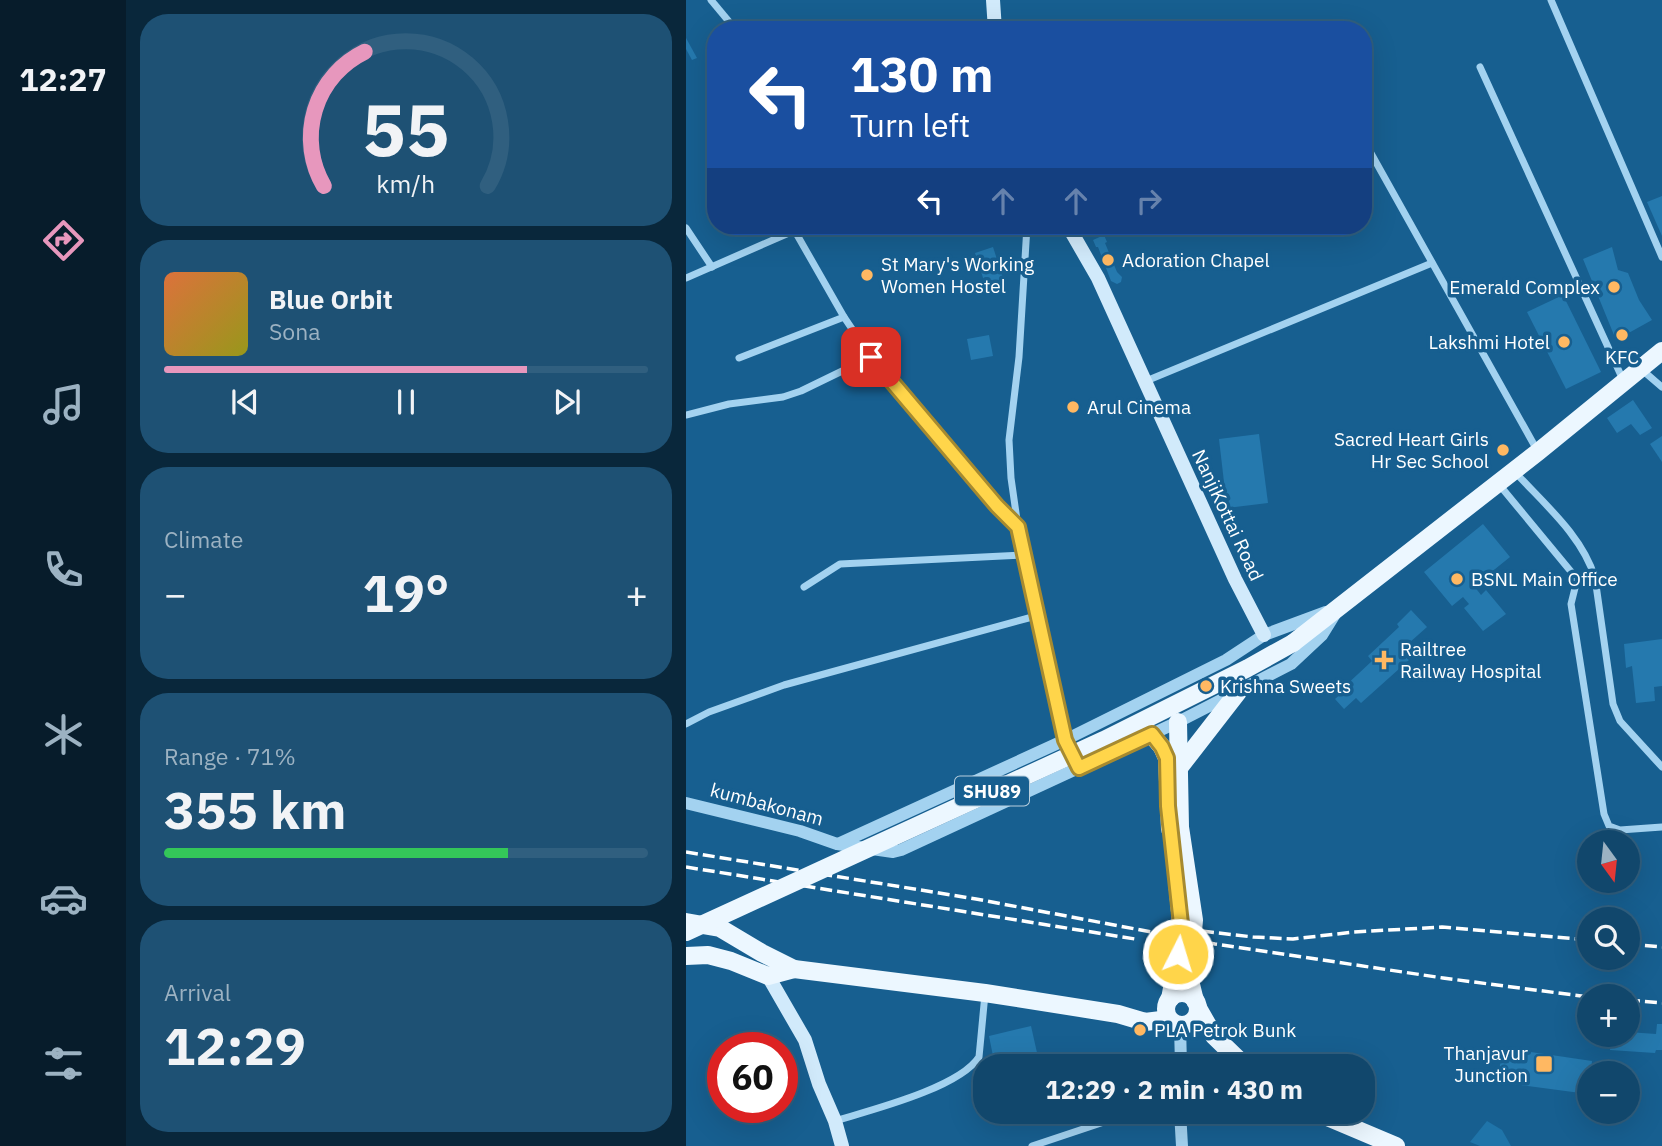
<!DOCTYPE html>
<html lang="en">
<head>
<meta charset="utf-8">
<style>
  body { margin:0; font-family:"IBM Plex Sans",sans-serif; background:#1e5174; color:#f1f3f6; height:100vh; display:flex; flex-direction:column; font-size:26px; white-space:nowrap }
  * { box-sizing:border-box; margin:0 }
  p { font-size:23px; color:#9cb2c2 }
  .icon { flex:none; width:38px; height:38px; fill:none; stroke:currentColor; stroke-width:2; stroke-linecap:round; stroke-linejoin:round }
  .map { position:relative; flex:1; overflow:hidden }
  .side { display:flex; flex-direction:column; gap:14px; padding:14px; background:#09273b; width:560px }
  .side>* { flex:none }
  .hud { position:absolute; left:21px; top:21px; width:665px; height:214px; border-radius:28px; box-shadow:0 7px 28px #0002,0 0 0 2px #305f7f; background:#1a4fa0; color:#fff; overflow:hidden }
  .needle { width:46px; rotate:165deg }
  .tools { position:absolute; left:891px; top:830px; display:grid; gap:14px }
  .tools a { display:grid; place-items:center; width:63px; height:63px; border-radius:50%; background:#11476c; box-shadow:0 7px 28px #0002,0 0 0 2px #305f7f; font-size:35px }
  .speed { position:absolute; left:21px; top:1032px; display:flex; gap:14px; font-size:35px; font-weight:700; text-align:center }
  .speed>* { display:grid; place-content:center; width:91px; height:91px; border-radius:50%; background:#11476c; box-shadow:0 7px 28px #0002,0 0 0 2px #305f7f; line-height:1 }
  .speed .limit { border:10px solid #d22; background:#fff; color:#111 }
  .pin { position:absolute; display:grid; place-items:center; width:60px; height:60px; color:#fff; margin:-30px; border-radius:14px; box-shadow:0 4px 10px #0006 }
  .me { position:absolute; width:77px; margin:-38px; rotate:5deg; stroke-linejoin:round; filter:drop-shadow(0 0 5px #0008) }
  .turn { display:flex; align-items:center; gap:24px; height:147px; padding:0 28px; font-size:32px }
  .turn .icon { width:91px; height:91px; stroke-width:2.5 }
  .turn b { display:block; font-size:49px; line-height:60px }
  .lanes { display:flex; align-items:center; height:66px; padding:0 28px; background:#0003; justify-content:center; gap:35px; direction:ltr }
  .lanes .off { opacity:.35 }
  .big { font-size:52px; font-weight:800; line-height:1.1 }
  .side .tile { flex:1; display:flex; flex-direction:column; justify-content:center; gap:10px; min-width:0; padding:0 24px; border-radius:28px; background:#1e5174 }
  .side .dial { align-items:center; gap:0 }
  .dial svg { height:182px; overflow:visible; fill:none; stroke:#305f7f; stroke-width:7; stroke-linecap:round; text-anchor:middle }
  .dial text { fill:#f1f3f6; stroke:none }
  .song { display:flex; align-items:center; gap:21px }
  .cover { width:84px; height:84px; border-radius:10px; background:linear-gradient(135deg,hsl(20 70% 55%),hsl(60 70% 35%)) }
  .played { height:7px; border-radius:4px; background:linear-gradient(90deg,#e797bd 75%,#305f7f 75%) }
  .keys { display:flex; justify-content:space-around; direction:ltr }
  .heat { display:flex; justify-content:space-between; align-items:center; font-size:38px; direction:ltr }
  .charge { height:10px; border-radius:5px; background:linear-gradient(90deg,#34c759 71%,#305f7f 0) }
  .trip { position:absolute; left:287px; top:1054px; width:402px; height:70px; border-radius:28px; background:#11476c; box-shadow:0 7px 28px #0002,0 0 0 2px #305f7f; font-weight:800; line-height:70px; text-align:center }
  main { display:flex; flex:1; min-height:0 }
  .dock { display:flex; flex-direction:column; width:126px; justify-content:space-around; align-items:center; background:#071c2b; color:#9cb2c2 }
  .dock .icon { width:49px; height:49px }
  .dock .current { color:#e797bd }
  .dock b { font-size:32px; color:#f1f3f6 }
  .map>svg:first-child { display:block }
</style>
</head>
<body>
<main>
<nav class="dock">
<b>12:27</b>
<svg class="icon current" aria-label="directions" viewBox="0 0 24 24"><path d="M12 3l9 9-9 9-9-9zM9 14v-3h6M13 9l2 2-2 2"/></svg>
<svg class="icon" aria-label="music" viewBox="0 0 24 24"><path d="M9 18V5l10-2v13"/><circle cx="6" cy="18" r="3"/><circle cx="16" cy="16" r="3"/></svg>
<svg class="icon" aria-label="phone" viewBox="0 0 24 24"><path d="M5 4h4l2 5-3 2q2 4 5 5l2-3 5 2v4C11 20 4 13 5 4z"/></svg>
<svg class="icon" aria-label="climate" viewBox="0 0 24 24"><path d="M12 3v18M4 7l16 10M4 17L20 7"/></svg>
<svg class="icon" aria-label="car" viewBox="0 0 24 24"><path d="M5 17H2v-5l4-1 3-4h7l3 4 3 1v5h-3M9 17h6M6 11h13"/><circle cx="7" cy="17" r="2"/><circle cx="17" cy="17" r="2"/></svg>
<svg class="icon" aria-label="filters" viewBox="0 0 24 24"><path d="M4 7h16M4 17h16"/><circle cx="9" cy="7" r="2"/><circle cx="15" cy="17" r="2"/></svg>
</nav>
<section class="side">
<div class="tile dial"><svg viewBox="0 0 100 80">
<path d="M14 69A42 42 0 1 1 86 69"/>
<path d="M14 69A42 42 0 0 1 32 10" stroke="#e797bd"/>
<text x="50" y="56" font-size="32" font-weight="700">55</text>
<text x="50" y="72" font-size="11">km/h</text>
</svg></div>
<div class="tile">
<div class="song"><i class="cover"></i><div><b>Blue Orbit</b><p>Sona</p></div></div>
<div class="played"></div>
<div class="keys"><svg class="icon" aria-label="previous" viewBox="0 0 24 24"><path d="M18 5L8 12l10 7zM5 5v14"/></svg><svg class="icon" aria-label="pause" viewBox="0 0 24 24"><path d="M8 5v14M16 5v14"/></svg><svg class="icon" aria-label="next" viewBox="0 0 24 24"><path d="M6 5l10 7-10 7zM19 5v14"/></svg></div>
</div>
<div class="tile"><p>Climate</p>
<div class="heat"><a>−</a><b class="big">19°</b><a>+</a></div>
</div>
<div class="tile"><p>Range · 71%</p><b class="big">355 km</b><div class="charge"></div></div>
<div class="tile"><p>Arrival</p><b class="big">12:29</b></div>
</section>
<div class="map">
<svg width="976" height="1146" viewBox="0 0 976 1146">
  <rect width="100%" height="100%" fill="#175f90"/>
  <polygon fill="#1f74a9" points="801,1121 816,1130 825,1146 794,1146 784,1142"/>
  <g fill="#2579ae">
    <polygon points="0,38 11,58 6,60 0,49"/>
    <polygon points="976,196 976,236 961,202"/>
    <polygon points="418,235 421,242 419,243 431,272 436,277 435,282 431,284 425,281 412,247 410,247 407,240"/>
    <polygon points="307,247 318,281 300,287 289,253"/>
    <polygon points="926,247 932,270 942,273 953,300 966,320 930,340 897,259"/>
    <polygon points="877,295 915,372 880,389 841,312"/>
    <polygon points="303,335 307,356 285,360 281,339"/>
    <polygon points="947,400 966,428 954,435 945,424 931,433 921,418"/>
    <polygon points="573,434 582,503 541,508 533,439"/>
    <polygon points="976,436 976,462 964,444"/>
    <polygon points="797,524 824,557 788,586 795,595 800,590 820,614 797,631 778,608 783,604 777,597 766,606 738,572"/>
    <polygon points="725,610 741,627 714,651 723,660 675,703 670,698 658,709 649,699 659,690 657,688 686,661 682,656 713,627 711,624"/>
    <polygon points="976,639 976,686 968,687 969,701 950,703 946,666 940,668 938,644"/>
    <polygon points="971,1024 976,1024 976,1050 970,1050 969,1053 924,1050 925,1034 942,1034 942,1032 970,1034"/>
    <polygon points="345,1026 354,1066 309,1066 303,1036"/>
    <polygon points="817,1048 906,1061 902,1094 811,1082"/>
    <polygon points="401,1060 402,1066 379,1066 379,1065"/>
    <polygon points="319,1111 380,1111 380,1112 322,1125"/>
  </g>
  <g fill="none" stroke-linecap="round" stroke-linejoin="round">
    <g stroke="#a3d2f0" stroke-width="7">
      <polyline points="25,0 50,30"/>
      <polyline points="865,0 976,257"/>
      <polyline points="794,67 938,382"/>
      <polyline points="677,139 851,450"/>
      <polyline points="106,226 158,317 185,357 311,506 332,526"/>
      <polyline points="341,226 333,357 323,440 325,478 332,527 350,616 380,743"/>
      <polyline points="0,228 26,267"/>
      <polyline points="0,278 119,226"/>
      <polyline points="53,358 158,317"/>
      <polyline points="955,369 976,387"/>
      <polyline points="460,381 746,263"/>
      <polyline points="0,415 43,404 97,397 115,391 185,357"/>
      <path d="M828 471C857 503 896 535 909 578L927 704 934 721 976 767"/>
      <polyline points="811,482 887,574 889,588 885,604 918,814 923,826 934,830 976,827"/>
      <polyline points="118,587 154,564 339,555"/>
      <polyline points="0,724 23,712 98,685 350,616"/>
      <path d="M149 1121C185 1110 273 1088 293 1057L299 994"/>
      <polyline points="346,1146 427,1119 464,1111"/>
    </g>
    <g stroke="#a3d2f0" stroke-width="12">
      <polyline points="0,803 114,831 151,844 207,852 215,850 492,722 605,664 636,635 649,614"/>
      <polyline points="152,844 379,740 540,660 578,635 640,612"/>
      <polyline points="494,1025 495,1066"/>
      <polyline points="494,1111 496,1146"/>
    </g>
    <g stroke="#d1eafb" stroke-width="14">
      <polyline points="307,0 309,30"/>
      <polyline points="382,226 412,278 549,579 578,635"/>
      <polyline points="82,976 119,1040 133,1084 149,1121 156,1146"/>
    </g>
    <g stroke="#ecf7ff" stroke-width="18">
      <polyline points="607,643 852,452 976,351"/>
      <polyline points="492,722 494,827 508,920 503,976 509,1001"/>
      <polyline points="465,734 476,747 481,758 484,829"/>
      <polyline points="493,768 552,692"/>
      <polyline points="0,922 34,928 76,953 108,969 299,993 432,1014 459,1022 483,1019"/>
      <polyline points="0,956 22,955 45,961 82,976 108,969"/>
      <circle cx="496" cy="1009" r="16"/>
      <polyline points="484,999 496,933 491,881"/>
      <polyline points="512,1008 528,1036 559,1066"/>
      <polyline points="627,1111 710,1146"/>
    </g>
    <g stroke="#fff" stroke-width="3.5" stroke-dasharray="12 5" stroke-linecap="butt">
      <polyline points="0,852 290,899 529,944 757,978 903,997"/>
      <polyline points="0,867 449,939"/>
      <polyline points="516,931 567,937 607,939 668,932 756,927 903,940"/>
      <polyline points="942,944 976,947"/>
      <polyline points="942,1000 976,1003"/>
    </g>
    <polyline stroke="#ecf7ff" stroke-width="18" points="0,932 418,740 562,668 607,643"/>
  </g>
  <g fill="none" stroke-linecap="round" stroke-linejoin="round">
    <g stroke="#a68a30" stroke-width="18">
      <polyline id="route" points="185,357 311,506 332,527 379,740 393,768 466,734 476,747 481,758 482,806 496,933 492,954"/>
    </g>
    <use href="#route" stroke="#ffd54a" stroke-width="12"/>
  </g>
  <g fill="#ffb862" stroke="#175f90" stroke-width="2.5">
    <circle cx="422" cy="260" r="7"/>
    <circle cx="181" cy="275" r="7"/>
    <circle cx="928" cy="287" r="7"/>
    <circle cx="936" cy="335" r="7"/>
    <circle cx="878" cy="342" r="7"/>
    <circle cx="387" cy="407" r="7"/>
    <circle cx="817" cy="450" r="7"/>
    <circle cx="771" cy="579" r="7"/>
    <path d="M694.5 649.5h7v7h7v7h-7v7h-7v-7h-7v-7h7z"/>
    <circle cx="520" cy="686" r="7"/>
    <circle cx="454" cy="1030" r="7"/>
    <rect x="849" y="1055" width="18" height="18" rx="3.5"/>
  </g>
  <g text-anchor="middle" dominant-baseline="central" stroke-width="7" stroke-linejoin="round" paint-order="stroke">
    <rect fill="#175f90" stroke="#b9cfde" stroke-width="2" x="269" y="776.5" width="74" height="29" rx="5"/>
    <g font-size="18" font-weight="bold" fill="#fff">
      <text x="306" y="791">SHU89</text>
    </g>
    <g font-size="19" fill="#fff" stroke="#175f90" text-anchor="start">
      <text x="436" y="260">Adoration Chapel</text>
      <text x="195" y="264">St Mary's Working<tspan x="195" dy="22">Women Hostel</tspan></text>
      <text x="914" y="287" text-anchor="end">Emerald Complex</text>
      <text x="864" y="342" text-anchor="end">Lakshmi Hotel</text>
      <text x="936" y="357" text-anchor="middle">KFC</text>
      <text x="401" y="407">Arul Cinema</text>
      <text x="803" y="439" text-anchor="end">Sacred Heart Girls<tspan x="803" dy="22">Hr Sec School</tspan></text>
      <text x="785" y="579">BSNL Main Office</text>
      <text x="714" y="649">Railtree<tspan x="714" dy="22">Railway Hospital</tspan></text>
      <text x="534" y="686">Krishna Sweets</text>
      <text x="468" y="1030">PLA Petrok Bunk</text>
      <text x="842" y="1053" text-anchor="end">Thanjavur<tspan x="842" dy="22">Junction</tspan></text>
    </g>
    <g font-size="19" fill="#fff" stroke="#175f90">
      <text transform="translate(542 515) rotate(65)">NanjiKottai Road</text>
      <text transform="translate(81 804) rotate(15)">kumbakonam</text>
    </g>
  </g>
</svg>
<div class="tools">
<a><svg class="needle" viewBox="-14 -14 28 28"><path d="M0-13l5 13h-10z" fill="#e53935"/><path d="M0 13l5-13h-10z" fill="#9cb2c2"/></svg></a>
<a><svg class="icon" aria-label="search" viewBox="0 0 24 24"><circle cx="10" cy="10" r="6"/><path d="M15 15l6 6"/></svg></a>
<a>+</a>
<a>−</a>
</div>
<div class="speed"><div class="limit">60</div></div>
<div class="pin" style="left:185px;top:357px;background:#d93025"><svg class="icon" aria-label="arrive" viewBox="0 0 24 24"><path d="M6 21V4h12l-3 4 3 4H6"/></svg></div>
<svg class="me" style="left:492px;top:954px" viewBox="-20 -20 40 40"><circle r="17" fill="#ffd54a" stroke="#fff" stroke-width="3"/><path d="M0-11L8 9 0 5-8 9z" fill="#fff"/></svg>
<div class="trip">12:29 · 2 min · 430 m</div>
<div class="hud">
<div class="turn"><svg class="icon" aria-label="left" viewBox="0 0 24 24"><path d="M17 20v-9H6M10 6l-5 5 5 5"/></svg><div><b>130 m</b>Turn left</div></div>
<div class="lanes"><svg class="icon" aria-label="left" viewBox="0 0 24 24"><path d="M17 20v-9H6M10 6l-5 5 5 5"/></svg><svg class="icon off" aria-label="ahead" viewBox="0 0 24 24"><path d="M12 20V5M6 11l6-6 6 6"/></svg><svg class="icon off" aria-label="ahead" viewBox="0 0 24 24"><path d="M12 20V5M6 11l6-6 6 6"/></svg><svg class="icon off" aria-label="right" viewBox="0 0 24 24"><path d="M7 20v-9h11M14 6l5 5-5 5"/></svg></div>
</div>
</div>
</main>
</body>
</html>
